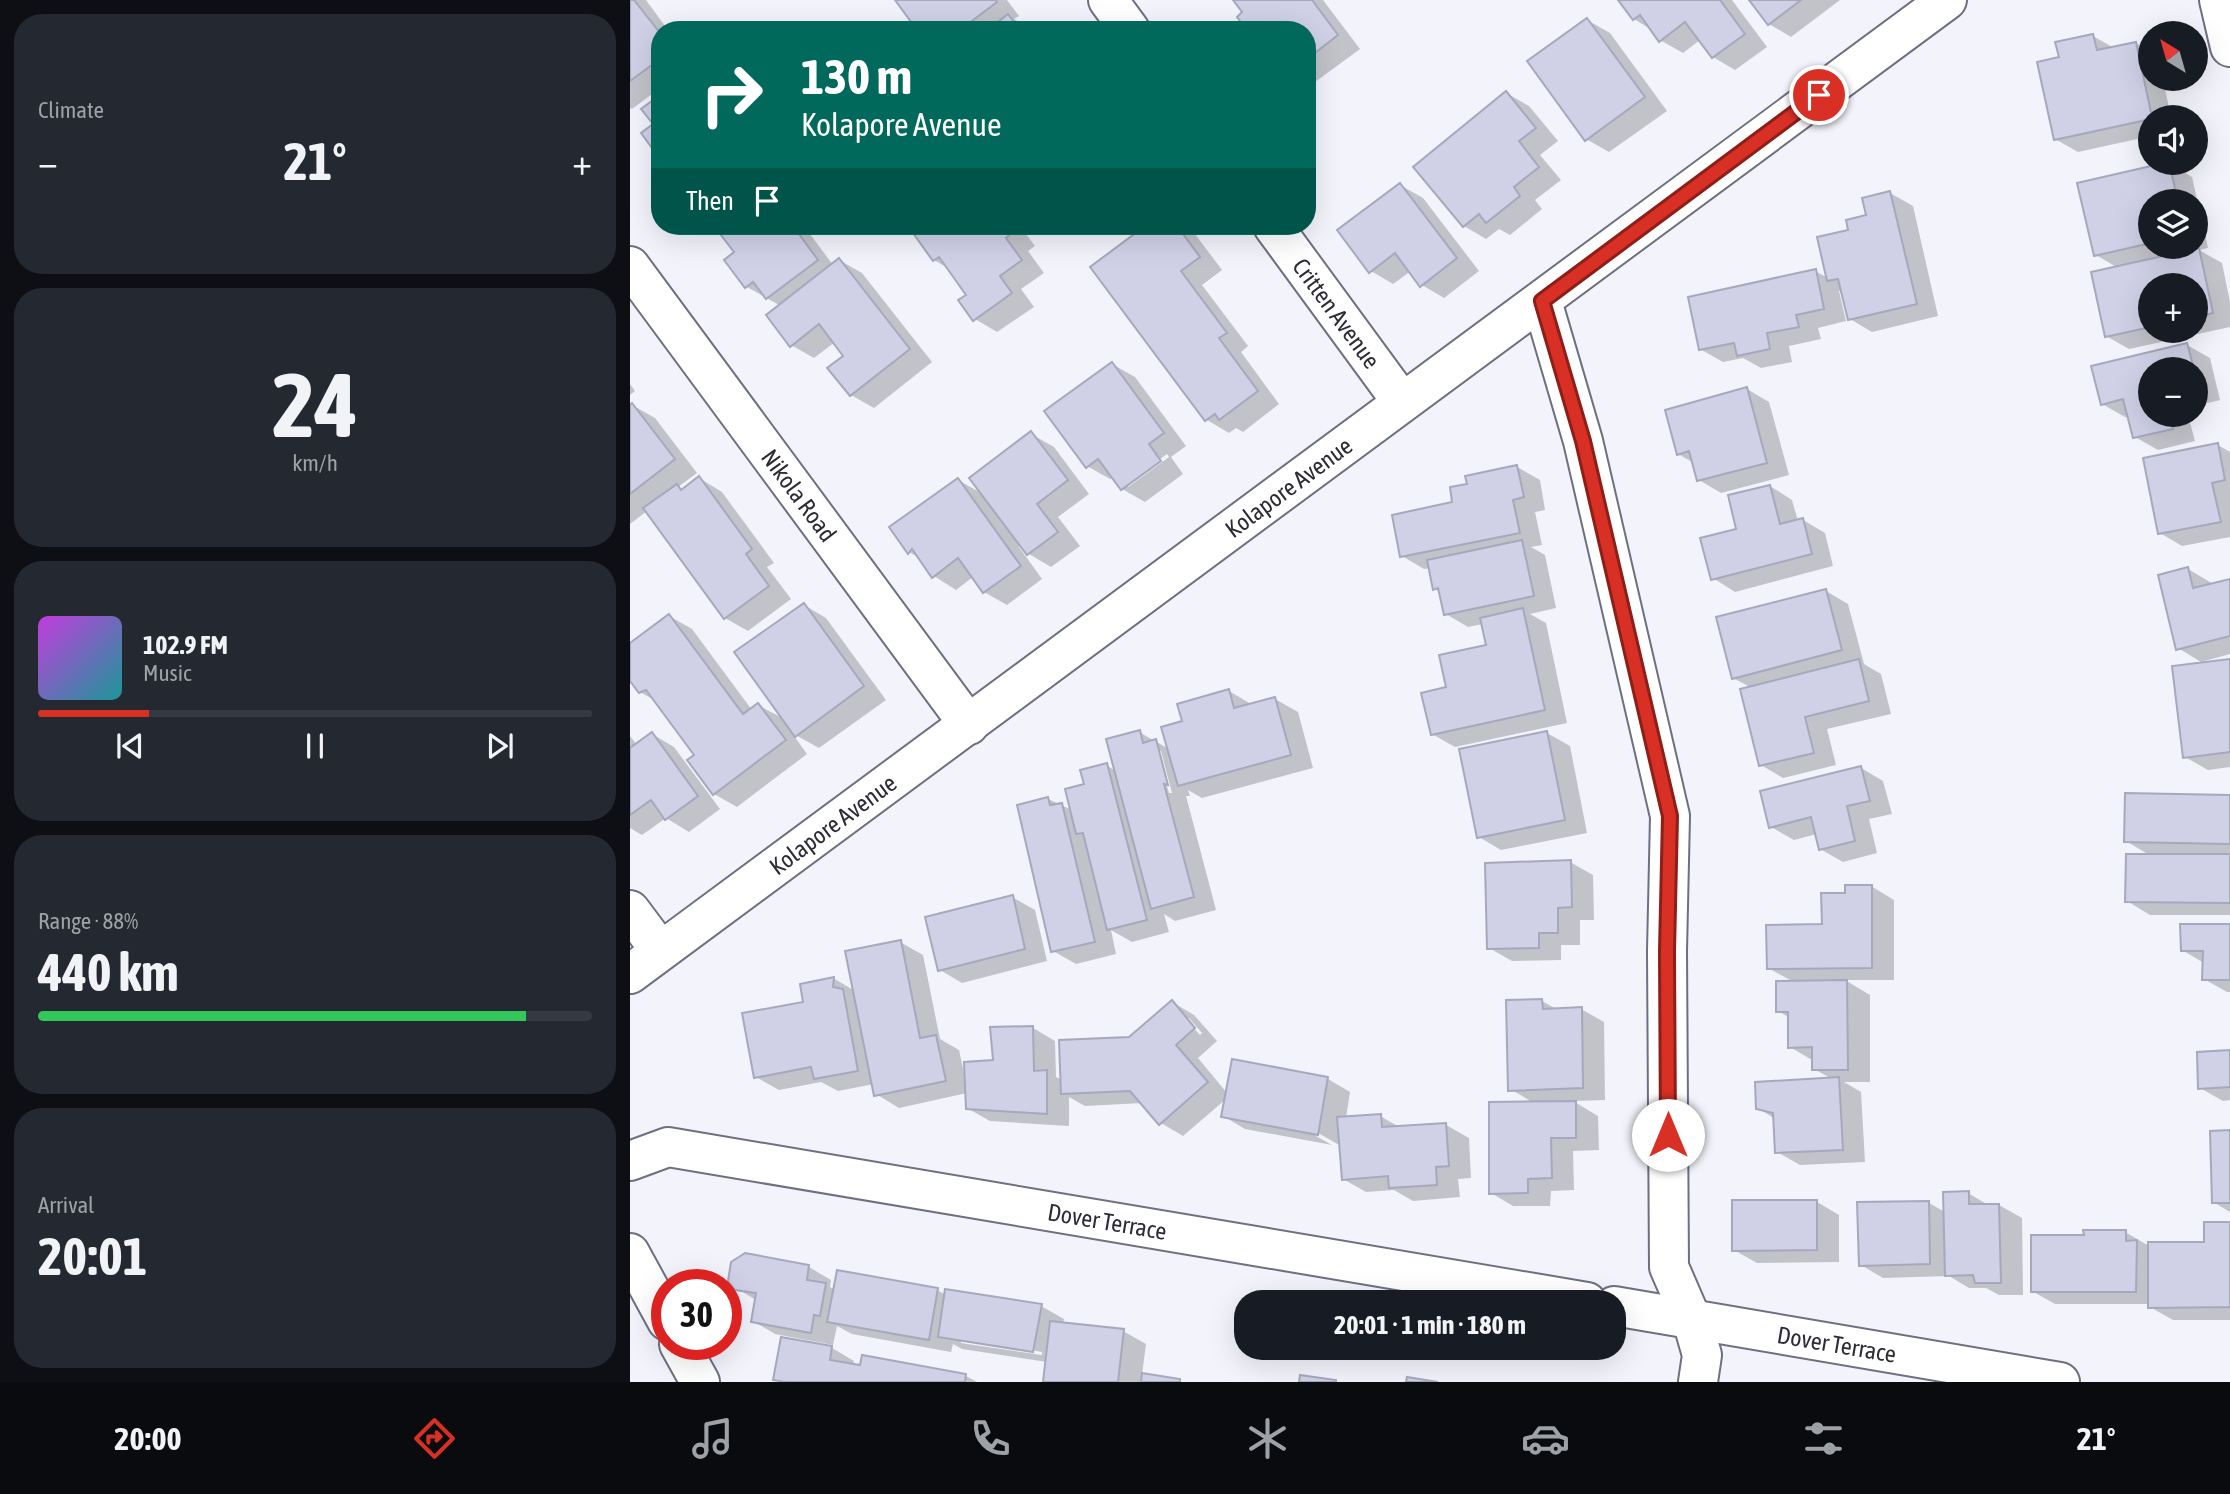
<!DOCTYPE html>
<html lang="en">
<head>
<meta charset="utf-8">
<style>
  body { margin:0; font-family:"Asap Condensed",sans-serif; background:#242831; color:#f1f3f6; height:100vh; display:flex; flex-direction:column; font-size:26px; white-space:nowrap }
  * { box-sizing:border-box; margin:0 }
  p { font-size:23px; color:#9ea1a6 }
  .icon { flex:none; width:38px; height:38px; fill:none; stroke:currentColor; stroke-width:2; stroke-linecap:round; stroke-linejoin:round }
  .map { position:relative; flex:1; overflow:hidden }
  .panel { display:flex; flex-direction:column; gap:14px; padding:14px; background:#0d0f14; width:630px }
  .panel>* { flex:none }
  .guide { position:absolute; left:21px; top:21px; width:665px; height:214px; border-radius:28px; box-shadow:0 7px 28px #0002; background:#00695c; color:#fff; overflow:hidden }
  .needle { width:46px; rotate:323deg }
  .tools { position:absolute; left:1508px; top:21px; display:grid; gap:14px }
  .tools a { display:grid; place-items:center; width:70px; height:70px; border-radius:50%; background:#171b24; box-shadow:0 7px 28px #0002; font-size:35px }
  .speed { position:absolute; left:21px; top:1269px; display:flex; gap:14px; font-size:35px; font-weight:700; text-align:center }
  .speed>* { display:grid; place-content:center; width:91px; height:91px; border-radius:50%; background:#171b24; box-shadow:0 7px 28px #0002; line-height:1 }
  .speed .limit { border:10px solid #d22; background:#fff; color:#111 }
  .pin { position:absolute; display:grid; place-items:center; width:60px; height:60px; color:#fff; margin:-30px; border:4px solid #fff; border-radius:50%; box-shadow:0 2px 7px #0007 }
  .me { position:absolute; width:77px; margin:-38px; rotate:0deg; stroke-linejoin:round; filter:drop-shadow(0 0 5px #0008) }
  .turn { display:flex; align-items:center; gap:24px; height:147px; padding:0 35px; font-size:32px }
  .turn .icon { width:91px; height:91px; stroke-width:2.5 }
  .turn b { display:block; font-size:49px; line-height:60px }
  .then { display:flex; align-items:center; height:66px; padding:0 35px; background:#0003; gap:14px; font-size:26px }
  .big { font-size:52px; font-weight:700; line-height:1.1 }
  .panel .tile { flex:1; display:flex; flex-direction:column; justify-content:center; gap:10px; min-width:0; padding:0 24px; border-radius:28px; background:#242831 }
  .panel .dial { align-items:center; gap:0 }
  .dial b { font-size:91px; line-height:1 }
  .song { display:flex; align-items:center; gap:21px }
  .cover { width:84px; height:84px; border-radius:10px; background:linear-gradient(135deg,hsl(290 70% 55%),hsl(180 70% 35%)) }
  .played { height:7px; border-radius:4px; background:linear-gradient(90deg,#d93025 20%,#363941 20%) }
  .keys { display:flex; justify-content:space-around; direction:ltr }
  .heat { display:flex; justify-content:space-between; align-items:center; font-size:38px; direction:ltr }
  .charge { height:10px; border-radius:5px; background:linear-gradient(90deg,#34c759 88%,#363941 0) }
  .trip { position:absolute; left:604px; top:1290px; width:392px; height:70px; border-radius:28px; background:#171b24; box-shadow:0 7px 28px #0002; font-weight:700; line-height:70px; text-align:center }
  .dock { display:flex; height:112px; justify-content:space-around; align-items:center; background:#090b0e; color:#9ea1a6 }
  .dock .icon { width:49px; height:49px }
  .dock .selected { color:#d93025 }
  .dock b { font-size:32px; color:#f1f3f6 }
  main { display:flex; flex:1; min-height:0 }
  .map>svg:first-child { display:block }
</style>
</head>
<body>
<main>
<section class="panel">
<div class="tile"><p>Climate</p>
<div class="heat"><a>−</a><b class="big">21°</b><a>+</a></div>
</div>
<div class="tile dial"><b>24</b><p>km/h</p></div>
<div class="tile">
<div class="song"><i class="cover"></i><div><b>102.9 FM</b><p>Music</p></div></div>
<div class="played"></div>
<div class="keys"><svg class="icon" aria-label="previous" viewBox="0 0 24 24"><path d="M18 5L8 12l10 7zM5 5v14"/></svg><svg class="icon" aria-label="pause" viewBox="0 0 24 24"><path d="M8 5v14M16 5v14"/></svg><svg class="icon" aria-label="next" viewBox="0 0 24 24"><path d="M6 5l10 7-10 7zM19 5v14"/></svg></div>
</div>
<div class="tile"><p>Range · 88%</p><b class="big">440 km</b><div class="charge"></div></div>
<div class="tile"><p>Arrival</p><b class="big">20:01</b></div>
</section>
<div class="map">
<svg width="1600" height="1382" viewBox="0 0 1600 1382">
  <rect width="100%" height="100%" fill="#f3f3fc"/>
  <g fill="#0003" fill-rule="evenodd">
    <polygon points="0,0 16,0 38,30 30,30 30,88 2,109 0,108"/>
    <polygon points="267,0 377,0 389,16 384,19 402,30 289,30"/>
    <polygon points="605,0 693,0 730,49 681,85 677,83 677,30 614,12"/>
    <polygon points="990,0 1102,0 1137,47 1105,70 1083,57 1070,40 1053,53 1030,40 1022,30 1004,19"/>
    <polygon points="1121,0 1210,0 1161,37 1139,24"/>
    <polygon points="957,20 980,33 1037,111 979,152 956,139"/>
    <polygon points="1463,36 1484,48 1506,43 1521,52 1521,79 1533,79 1541,117 1521,117 1521,136 1448,152 1425,139 1431,59"/>
    <polygon points="876,93 899,106 928,141 910,155 931,180 905,200 912,209 880,235 869,229 856,239 834,226"/>
    <path d="M1539 163 1562 177 1578 248 1569 250 1592 263 1600 302V327L1499 349 1476 336 1488 268 1466 255ZM1521 201H1566V247H1521ZM1521 285H1566V331H1521Z"/>
    <polygon points="770,185 793,198 849,271 814,298 792,285 781,271 763,284 741,271"/>
    <polygon points="1260,193 1283,206 1308,316 1242,332 1220,319 1213,290 1209,291 1216,321 1188,328 1191,339 1159,346 1162,362 1131,368 1113,358 1093,362 1070,349 1185,271 1198,278 1221,231 1238,217"/>
    <polygon points="86,226 174,226 203,265 209,260 232,273 302,362 244,408 221,395 215,356 205,342 184,358 161,345 151,306 117,287 106,253"/>
    <polygon points="280,226 390,226 405,246 398,251 414,273 391,289 404,307 367,332 345,319 338,295 318,268 304,260"/>
    <polygon points="518,226 559,226 592,270 572,285 618,346 611,352 649,404 613,432 606,428 599,433 577,420 462,267"/>
    <polygon points="1557,345 1580,358 1590,400 1566,406 1566,369 1521,369 1521,415 1558,415 1565,441 1528,450 1505,437 1500,416 1495,417 1472,404 1463,368"/>
    <path d="M482 364 505 377 556 446 541 457 553 474 515 502 492 489 483 477 480 479 457 466ZM537 454 539 457 498 487V483Z"/>
    <polygon points="0,384 5,391 0,395"/>
    <polygon points="1117,389 1139,402 1159,475 1091,493 1069,480 1064,463 1048,454"/>
    <polygon points="2,405 25,418 67,473 48,487 54,490 69,478 92,492 144,563 137,567 161,599 118,631 95,618 17,511 0,524 0,407"/>
    <polygon points="401,434 424,447 459,494 428,517 450,546 421,567 399,554 392,545 389,547 412,579 377,605 354,592 343,577 326,590 304,576 291,559 279,552 328,480 353,494"/>
    <polygon points="1588,445 1600,452 1600,537 1552,546 1530,533"/>
    <polygon points="887,467 910,480 915,510 905,512 912,545 901,547 915,555 926,608 900,614 916,623 937,723 825,747 802,734 818,689 858,647 853,624 838,627 816,614 811,592 805,589 800,568 794,569 772,556 839,486"/>
    <polygon points="1140,486 1162,500 1168,521 1173,520 1195,533 1203,566 1105,592 1083,578 1108,530"/>
    <polygon points="1558,569 1580,582 1581,585 1600,580 1600,654 1571,662 1548,648"/>
    <polygon points="1196,591 1218,604 1234,664 1251,674 1261,714 1197,729 1206,765 1153,778 1131,765 1122,688 1103,678"/>
    <polygon points="174,605 196,618 256,700 189,748 162,733 177,754 107,807 84,794 66,755 26,701 10,692 0,678 0,645 39,616 62,629 122,710 128,705 156,720"/>
    <polygon points="1600,661 1600,767 1578,770 1555,757"/>
    <path d="M599 691 621 704 645 699 668 712 683 768 572 798 558 790 560 796H556L586 910 545 921 534 914 539 932 502 942 481 930 486 954 446 964 423 951 418 799 442 810 456 785 476 765 486 771 509 732 539 749 555 722ZM527 751H531L542 793H539Z"/>
    <polygon points="917,733 940,746 957,833 871,850 849,837"/>
    <polygon points="22,734 44,747 90,809 59,832 36,818 12,835 0,828 0,736 7,745"/>
    <polygon points="1231,768 1253,781 1262,814 1239,819 1247,853 1213,862 1190,849 1187,834 1164,840 1141,827"/>
    <polygon points="1600,796 1600,915 1520,915 1497,901 1521,856 1496,841"/>
    <polygon points="940,862 963,875 964,920 950,920 950,945 931,945 931,960 882,961 859,948"/>
    <polygon points="1241,886 1264,900 1264,980 1215,980 1240,995 1240,1082 1214,1082 1231,1092 1235,1162 1170,1165 1147,1152 1145,1119 1128,1108 1202,1079 1184,1069 1182,1060 1160,1047 1160,1018 1148,1011 1164,982 1138,968 1193,926 1216,895"/>
    <polygon points="382,897 405,910 417,961 332,983 310,970"/>
    <polygon points="1600,926 1600,992 1597,992 1574,979 1574,963 1552,950"/>
    <path d="M270 942 293 955 310 1039 329 1050 335 1078 365 1062 403 1028 425 1041 426 1077 432 1080 500 1039 542 1002 564 1015 587 1041 568 1058 597 1093 603 1061 698 1079 720 1092 716 1118 750 1116 771 1128 816 1125 839 1138 841 1178 828 1179 830 1197 783 1201 764 1190 736 1192 713 1179 711 1146 681 1129 679 1132 702 1145 615 1129 593 1116 596 1099 553 1136 531 1123 513 1103 455 1106 439 1097V1126L360 1121 337 1108V1093L269 1108 246 1094 244 1084 208 1091 191 1082 149 1090 126 1077 175 1004 203 978 225 991ZM555 1018H559L572 1033 570 1035Z"/>
    <polygon points="912,1001 928,1010 951,1009 974,1022 975,1100 943,1101 968,1116 969,1150 943,1151 944,1190 921,1191 920,1206 883,1206 861,1193 904,1103 880,1089"/>
    <polygon points="1600,1052 1600,1100 1593,1101 1570,1088"/>
    <polygon points="1600,1132 1600,1212 1583,1202"/>
    <polygon points="1338,1193 1360,1206 1369,1205 1392,1218 1393,1295 1369,1295 1356,1288 1339,1288 1319,1276 1253,1278 1231,1265 1299,1203 1315,1212"/>
    <polygon points="1187,1202 1209,1215 1209,1262 1127,1263 1104,1250"/>
    <polygon points="1600,1223 1600,1320 1543,1320 1520,1307 1520,1304 1425,1304 1402,1291 1456,1237 1495,1232 1519,1246 1576,1243"/>
    <path d="M179 1267 201 1280 200 1287 205 1290H307L316 1295 411 1306 434 1319 433 1324 493 1331 516 1344 512 1375 552 1382H415L417 1362 332 1349 323 1344 321 1352 222 1334 207 1326 203 1345 145 1334 123 1321 126 1300 106 1288ZM331 1339 412 1352V1355L331 1343Z"/>
    <polygon points="152,1339 202,1348 224,1361 223,1366 336,1376 347,1382 150,1382 145,1379"/>
  </g>
  <g fill="#d0d1e7" stroke="#a6a8bc" stroke-width="2">
    <polygon points="0,0 4,0 30,33 30,59 0,81"/>
    <polygon points="265,0 366,0 367,2 330,30 287,30"/>
    <polygon points="603,0 682,0 708,35 677,59 677,30 617,30 607,17 612,12"/>
    <polygon points="988,0 1090,0 1115,34 1082,58 1055,22 1029,42 1010,15 1003,20"/>
    <polygon points="1119,0 1171,0 1138,25"/>
    <polygon points="378,14 390,30 358,30"/>
    <polygon points="957,18 1015,97 955,141 897,61"/>
    <polygon points="1463,34 1467,50 1506,42 1522,117 1521,119 1424,140 1407,62 1429,57 1425,42"/>
    <polygon points="876,91 906,128 889,141 909,167 884,187 890,196 856,223 849,214 833,227 783,167"/>
    <polygon points="30,95 30,159 11,133 23,124 11,109"/>
    <polygon points="1534,163 1539,163 1548,201 1521,201 1521,243 1464,256 1447,183"/>
    <polygon points="770,183 827,258 790,287 765,253 739,273 707,230"/>
    <polygon points="1260,191 1287,304 1218,320 1208,279 1197,281 1187,237 1218,230 1216,220 1236,215 1232,198"/>
    <polygon points="84,226 163,226 188,260 136,299 123,282 115,288 94,260 104,252"/>
    <polygon points="278,226 378,226 383,232 376,238 392,260 370,276 382,293 343,321 328,300 336,295 309,257 303,261"/>
    <polygon points="515,226 547,226 570,257 551,271 597,333 589,338 628,391 589,420 585,414 575,421 460,267"/>
    <polygon points="1569,248 1583,313 1566,317 1566,285 1521,285 1521,327 1475,337 1461,272"/>
    <polygon points="209,258 280,349 220,396 197,368 213,356 189,324 160,347 136,315"/>
    <polygon points="1186,269 1194,309 1166,315 1169,327 1137,333 1140,349 1107,356 1104,343 1069,350 1058,297"/>
    <polygon points="1557,343 1564,369 1521,369 1521,415 1539,415 1543,429 1503,438 1493,399 1471,405 1461,366"/>
    <polygon points="482,362 534,433 519,444 531,461 491,490 468,459 456,468 414,411"/>
    <polygon points="1117,387 1137,463 1067,481 1059,451 1047,455 1035,410"/>
    <polygon points="2,403 45,459 0,494 0,405"/>
    <polygon points="401,431 438,480 407,504 428,532 397,555 339,478"/>
    <polygon points="1588,443 1595,480 1582,483 1591,522 1528,534 1513,458"/>
    <polygon points="887,465 894,497 883,500 890,533 770,557 762,515 822,502 820,487 837,484 835,476"/>
    <polygon points="69,476 122,549 116,554 139,586 94,619 13,508 47,484 51,490"/>
    <polygon points="328,478 391,566 353,593 328,558 302,578 282,549 278,554 259,527"/>
    <polygon points="1140,485 1150,524 1173,518 1182,554 1081,580 1070,538 1106,529 1098,495"/>
    <polygon points="892,540 904,596 814,615 808,588 803,590 797,560"/>
    <polygon points="1558,567 1563,588 1600,579 1600,636 1546,650 1528,575"/>
    <polygon points="1196,589 1212,650 1102,679 1086,617"/>
    <polygon points="174,603 234,686 165,737 104,652"/>
    <polygon points="893,608 915,710 801,735 791,693 816,687 809,655 856,645 850,618"/>
    <polygon points="39,614 113,714 128,703 156,740 83,795 57,760 64,755 16,690 9,693 0,681 0,643"/>
    <polygon points="1229,659 1239,701 1175,717 1184,753 1129,766 1110,689"/>
    <polygon points="1600,659 1600,752 1553,758 1542,666"/>
    <polygon points="599,689 604,708 645,697 661,755 548,786 531,727 552,721 547,704"/>
    <polygon points="510,730 513,743 526,739 538,785 534,784 564,897 521,909 476,739"/>
    <polygon points="917,731 935,820 847,838 829,749"/>
    <polygon points="22,732 68,796 35,820 21,800 0,815 0,748"/>
    <polygon points="477,763 517,920 477,930 453,833 446,834 435,789 454,784 450,770"/>
    <polygon points="1231,766 1240,801 1217,806 1225,841 1189,850 1181,817 1139,828 1130,791"/>
    <polygon points="1495,793 1600,795 1600,844 1494,842"/>
    <polygon points="418,797 420,805 432,803 465,942 421,952 387,805"/>
    <polygon points="1496,854 1600,854 1600,903 1495,902"/>
    <polygon points="941,860 942,907 928,908 928,933 909,933 909,948 857,949 855,863"/>
    <polygon points="1215,885 1242,885 1242,968 1137,969 1136,925 1192,924 1191,893 1215,893"/>
    <polygon points="383,895 395,949 308,971 295,917"/>
    <polygon points="1550,924 1600,924 1600,980 1572,980 1573,951 1551,951"/>
    <polygon points="271,940 290,1038 306,1035 316,1081 244,1096 215,951"/>
    <polygon points="204,977 203,987 213,989 228,1071 184,1079 181,1067 124,1078 112,1013 173,1002 170,984"/>
    <polygon points="1217,980 1218,1070 1182,1070 1182,1047 1158,1048 1158,1012 1146,1012 1146,981"/>
    <polygon points="912,999 913,1009 952,1007 953,1088 878,1091 876,1000"/>
    <polygon points="542,1000 565,1028 546,1045 578,1082 529,1125 500,1091 431,1094 429,1040 499,1037"/>
    <polygon points="403,1026 404,1071 417,1070 417,1114 336,1109 334,1062 363,1060 360,1027"/>
    <polygon points="1600,1050 1600,1087 1568,1089 1567,1052"/>
    <polygon points="602,1059 698,1077 688,1135 591,1117"/>
    <polygon points="1209,1077 1213,1150 1145,1153 1143,1113 1126,1109 1125,1082"/>
    <polygon points="946,1101 946,1138 921,1138 922,1178 898,1179 898,1193 859,1194 859,1102"/>
    <polygon points="751,1114 752,1127 816,1123 819,1166 806,1167 807,1185 759,1188 758,1176 712,1180 707,1117"/>
    <polygon points="1600,1130 1600,1203 1582,1203 1580,1131"/>
    <polygon points="1339,1191 1339,1204 1369,1204 1371,1283 1345,1283 1343,1275 1315,1276 1313,1192"/>
    <polygon points="1102,1200 1187,1200 1187,1250 1102,1251"/>
    <polygon points="1299,1201 1300,1264 1229,1266 1227,1202"/>
    <polygon points="1574,1222 1600,1222 1600,1307 1518,1308 1518,1242 1574,1242"/>
    <polygon points="1453,1230 1496,1230 1496,1241 1507,1240 1506,1292 1401,1292 1401,1235 1454,1235"/>
    <polygon points="115,1253 179,1265 177,1280 196,1283 190,1316 184,1315 181,1333 121,1322 126,1293 105,1290 98,1281 101,1262"/>
    <polygon points="207,1270 308,1288 299,1340 197,1322"/>
    <polygon points="315,1289 412,1304 403,1352 308,1337"/>
    <polygon points="420,1321 494,1329 488,1382 413,1382"/>
    <polygon points="151,1337 202,1346 200,1360 230,1365 232,1355 336,1374 335,1382 155,1382 143,1380"/>
    <polygon points="512,1373 550,1379 550,1382 511,1382"/>
    <polygon points="670,1375 706,1380 706,1382 669,1382"/>
    <polygon points="777,1377 808,1382 776,1382"/>
  </g>
  <g fill="none" stroke-linecap="round" stroke-linejoin="round">
    <g stroke="#6e6f82" stroke-width="42">
      <g id="minor">
        <polyline points="478,0 500,30"/>
        <polyline points="1589,0 1600,47"/>
        <path id="s1" d="M643 226 772 402"/>
        <path id="s2" d="M0 266 339 725"/>
        <polyline points="912,301 953,441 1040,816 1037,951 1039,1267 1062,1320 1072,1355 1068,1382"/>
        <polyline points="0,910 30,950"/>
        <path id="s3" d="M0 974 1317 0"/>
        <path id="s4" d="M0 1161 38 1147 957 1302"/>
        <polyline points="0,1253 37,1321"/>
        <path id="s5" d="M984 1306 1430 1382"/>
        <polyline points="49,1344 70,1382"/>
      </g>
    </g>
    <use href="#minor" stroke="#fff" stroke-width="38"/>
  </g>
  <g fill="none" stroke-linecap="round" stroke-linejoin="round">
    <g stroke="#8d1f18" stroke-width="18">
      <polyline id="route" points="1038,1135 1037,951 1040,816 953,441 912,301 1189,95"/>
    </g>
    <use href="#route" stroke="#d93025" stroke-width="12"/>
  </g>
  <g text-anchor="middle" dominant-baseline="central" stroke-width="6" stroke-linejoin="round" paint-order="stroke">
    <g font-size="24" fill="#2b2c34" stroke="#f3f3fc">
      <text stroke="none"><textPath href="#s1" startOffset="108">Critten Avenue</textPath></text>
      <text stroke="none"><textPath href="#s3" startOffset="819">Kolapore Avenue</textPath></text>
      <text stroke="none"><textPath href="#s2" startOffset="285">Nikola Road</textPath></text>
      <text stroke="none"><textPath href="#s3" startOffset="252">Kolapore Avenue</textPath></text>
      <text stroke="none"><textPath href="#s4" startOffset="486">Dover Terrace</textPath></text>
      <text stroke="none"><textPath href="#s5" startOffset="226">Dover Terrace</textPath></text>
    </g>
  </g>
</svg>
<div class="tools">
<a><svg class="needle" viewBox="-14 -14 28 28"><path d="M0-13l5 13h-10z" fill="#e53935"/><path d="M0 13l5-13h-10z" fill="#9ea1a6"/></svg></a>
<a><svg class="icon" aria-label="sound" viewBox="0 0 24 24"><path d="M4 9h4l5-4v14l-5-4H4zM17 9q2 3 0 6"/></svg></a>
<a><svg class="icon" aria-label="layers" viewBox="0 0 24 24"><path d="M12 4l9 5-9 5-9-5zM3 14l9 5 9-5"/></svg></a>
<a>+</a>
<a>−</a>
</div>
<div class="speed"><div class="limit">30</div></div>
<div class="pin" style="left:1189px;top:95px;background:#d93025"><svg class="icon" aria-label="arrive" viewBox="0 0 24 24"><path d="M6 21V4h12l-3 4 3 4H6"/></svg></div>
<svg class="me" style="left:1038px;top:1135px" viewBox="-20 -20 40 40"><circle r="19" fill="#fff"/><path d="M0-13L10 11 0 6-10 11z" fill="#d93025"/></svg>
<div class="trip">20:01 · 1 min · 180 m</div>
<div class="guide">
<div class="turn"><svg class="icon" aria-label="right" viewBox="0 0 24 24"><path d="M7 20v-9h11M14 6l5 5-5 5"/></svg><div><b>130 m</b>Kolapore Avenue</div></div>
<div class="then">Then<svg class="icon" aria-label="arrive" viewBox="0 0 24 24"><path d="M6 21V4h12l-3 4 3 4H6"/></svg></div>
</div>
</div>
</main>
<nav class="dock">
<b>20:00</b>
<svg class="icon selected" aria-label="directions" viewBox="0 0 24 24"><path d="M12 3l9 9-9 9-9-9zM9 14v-3h6M13 9l2 2-2 2"/></svg>
<svg class="icon" aria-label="music" viewBox="0 0 24 24"><path d="M9 18V5l10-2v13"/><circle cx="6" cy="18" r="3"/><circle cx="16" cy="16" r="3"/></svg>
<svg class="icon" aria-label="phone" viewBox="0 0 24 24"><path d="M5 4h4l2 5-3 2q2 4 5 5l2-3 5 2v4C11 20 4 13 5 4z"/></svg>
<svg class="icon" aria-label="climate" viewBox="0 0 24 24"><path d="M12 3v18M4 7l16 10M4 17L20 7"/></svg>
<svg class="icon" aria-label="car" viewBox="0 0 24 24"><path d="M5 17H2v-5l4-1 3-4h7l3 4 3 1v5h-3M9 17h6M6 11h13"/><circle cx="7" cy="17" r="2"/><circle cx="17" cy="17" r="2"/></svg>
<svg class="icon" aria-label="filters" viewBox="0 0 24 24"><path d="M4 7h16M4 17h16"/><circle cx="9" cy="7" r="2"/><circle cx="15" cy="17" r="2"/></svg>
<b>21°</b>
</nav>
</body>
</html>
